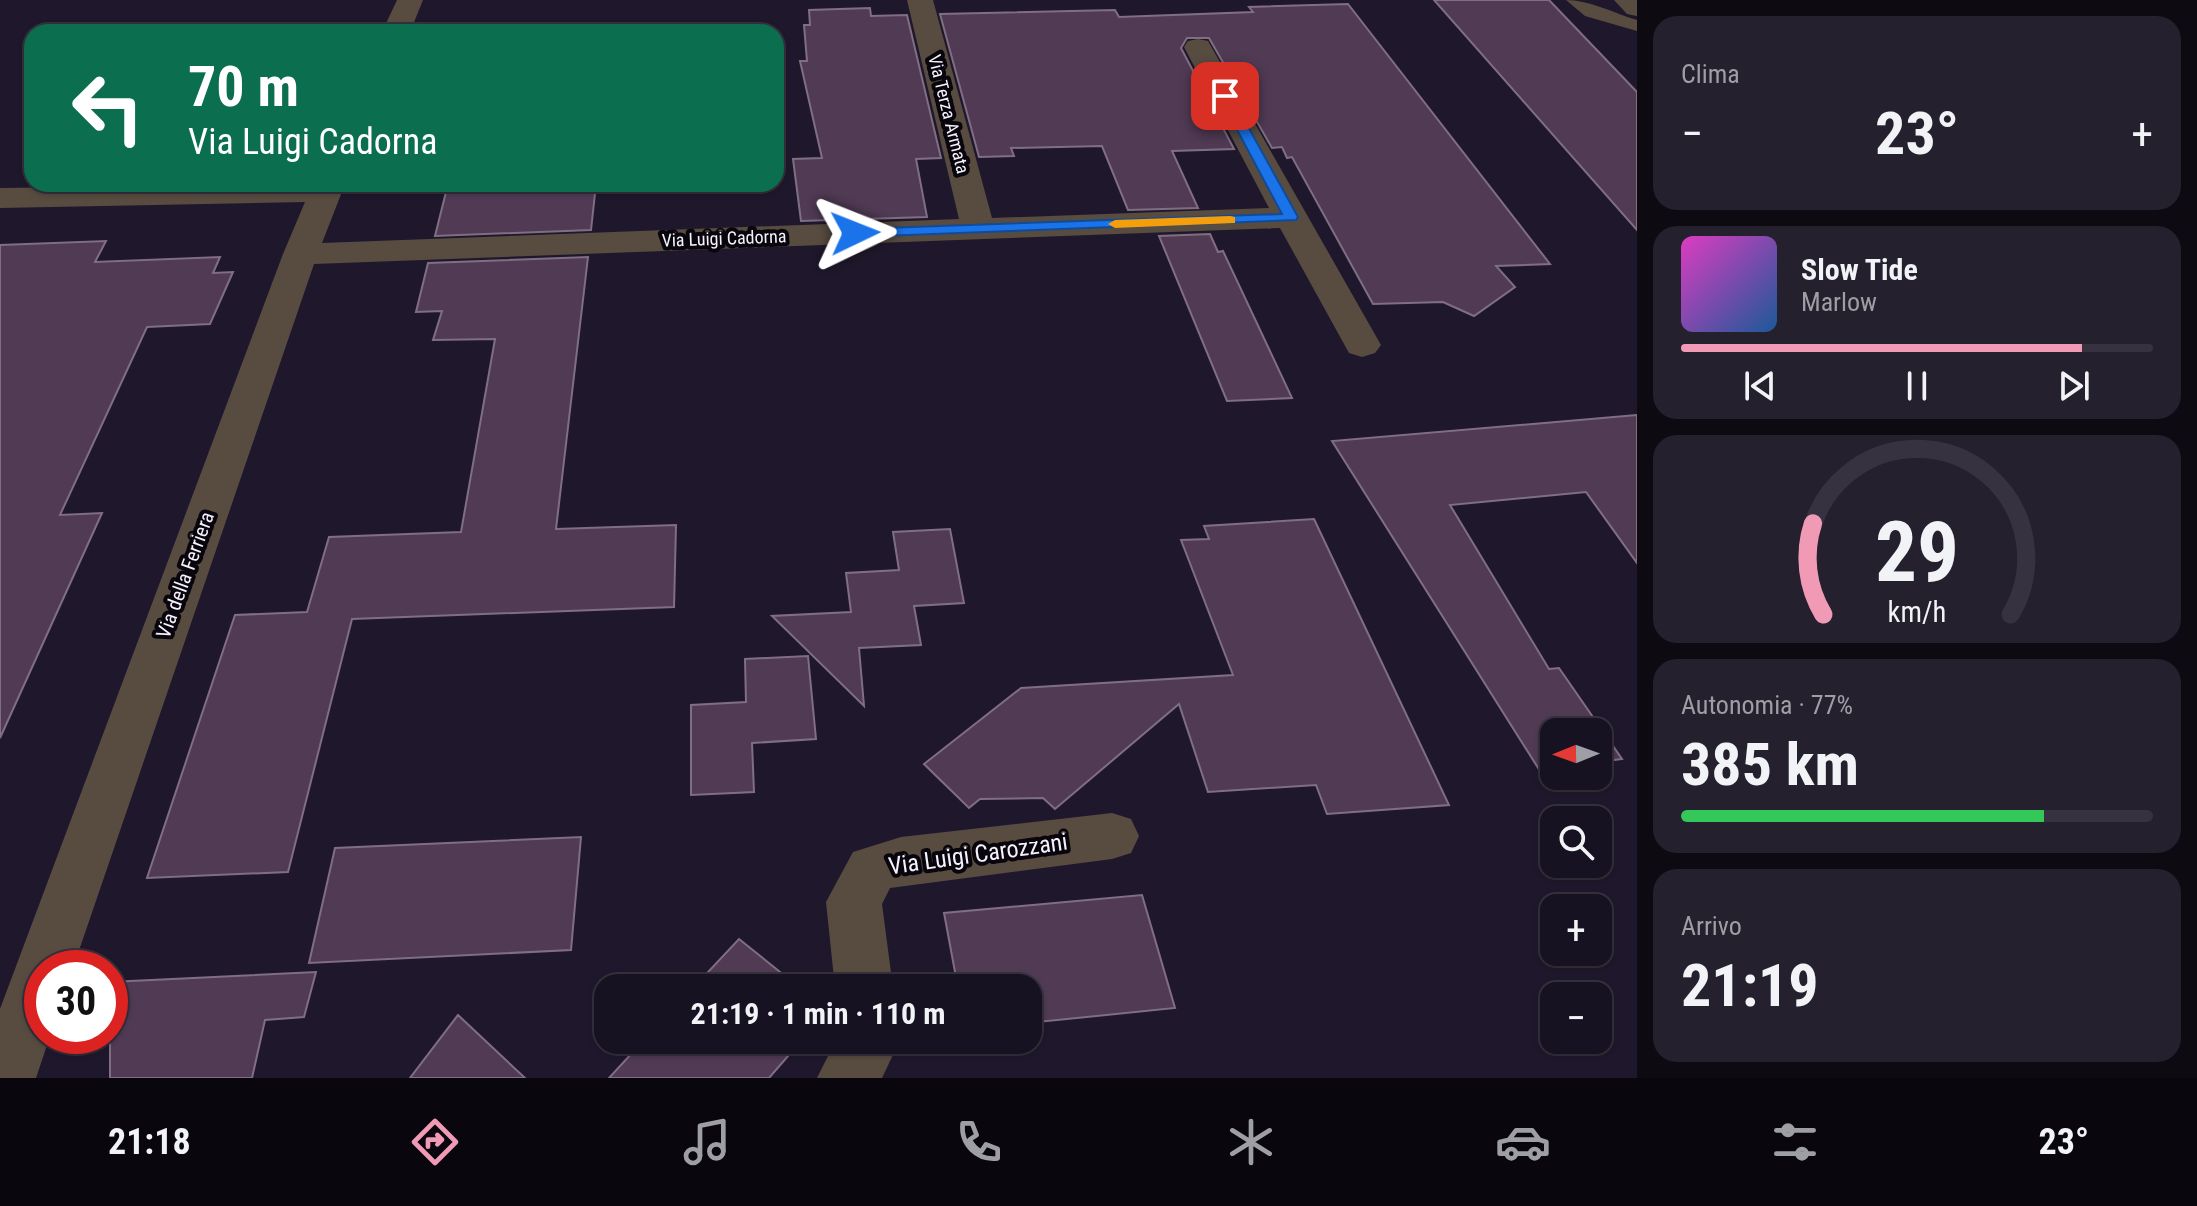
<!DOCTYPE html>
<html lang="it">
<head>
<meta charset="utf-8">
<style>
  body { margin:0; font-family:"Roboto Condensed",sans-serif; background:#24202e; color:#f1f3f6; height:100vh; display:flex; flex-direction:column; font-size:30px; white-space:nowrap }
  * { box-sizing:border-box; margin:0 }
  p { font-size:26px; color:#9e9ea5 }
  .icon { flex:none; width:44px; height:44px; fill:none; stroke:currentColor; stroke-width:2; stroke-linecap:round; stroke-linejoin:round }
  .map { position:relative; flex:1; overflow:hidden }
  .side { display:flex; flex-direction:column; gap:16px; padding:16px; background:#0d0a12; width:560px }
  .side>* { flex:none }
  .top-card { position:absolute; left:24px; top:24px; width:760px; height:168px; border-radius:24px; box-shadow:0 2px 6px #0004,0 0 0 2px #36323f; background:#0b6e4f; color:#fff; overflow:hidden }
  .needle { width:52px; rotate:269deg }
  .fabs { position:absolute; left:1540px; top:718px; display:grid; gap:16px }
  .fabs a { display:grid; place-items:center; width:72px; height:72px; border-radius:16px; background:#171221; box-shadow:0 2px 6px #0004,0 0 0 2px #36323f; font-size:40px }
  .speed { position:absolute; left:24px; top:950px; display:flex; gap:16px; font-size:40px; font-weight:700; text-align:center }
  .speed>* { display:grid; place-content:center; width:104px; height:104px; border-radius:50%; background:#171221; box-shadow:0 2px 6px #0004,0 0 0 2px #36323f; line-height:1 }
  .speed .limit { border:12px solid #d22; background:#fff; color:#111 }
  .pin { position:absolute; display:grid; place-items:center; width:68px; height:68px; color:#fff; margin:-34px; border-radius:16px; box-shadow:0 4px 12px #0006 }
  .me { position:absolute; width:88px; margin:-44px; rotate:88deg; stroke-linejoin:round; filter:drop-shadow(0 0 6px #0008) }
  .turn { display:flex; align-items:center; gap:28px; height:168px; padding:0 32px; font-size:36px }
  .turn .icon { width:104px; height:104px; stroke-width:2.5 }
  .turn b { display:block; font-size:56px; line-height:68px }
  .big { font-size:60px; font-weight:700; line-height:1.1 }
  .side .widget { flex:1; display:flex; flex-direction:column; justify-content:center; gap:12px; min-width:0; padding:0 28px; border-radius:24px; background:#24202e }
  .side .dial { align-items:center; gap:0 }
  .dial svg { height:208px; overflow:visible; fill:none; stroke:#36323f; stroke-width:7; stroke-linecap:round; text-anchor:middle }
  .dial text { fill:#f1f3f6; stroke:none }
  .song { display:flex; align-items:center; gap:24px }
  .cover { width:96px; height:96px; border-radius:12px; background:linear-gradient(135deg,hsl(310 70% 55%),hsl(210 70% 35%)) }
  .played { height:8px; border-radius:4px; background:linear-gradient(90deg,#f09ab6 85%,#36323f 85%) }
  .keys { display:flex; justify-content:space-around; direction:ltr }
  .heat { display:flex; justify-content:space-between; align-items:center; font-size:44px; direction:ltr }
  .charge { height:12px; border-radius:6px; background:linear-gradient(90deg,#34c759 77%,#36323f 0) }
  .trip { position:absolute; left:594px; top:974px; width:448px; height:80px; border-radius:24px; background:#171221; box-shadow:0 2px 6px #0004,0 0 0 2px #36323f; font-weight:700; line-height:80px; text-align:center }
  .tabs { display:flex; height:128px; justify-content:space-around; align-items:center; background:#09070d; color:#9e9ea5 }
  .tabs .icon { width:56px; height:56px }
  .tabs .active { color:#f09ab6 }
  .tabs b { font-size:36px; color:#f1f3f6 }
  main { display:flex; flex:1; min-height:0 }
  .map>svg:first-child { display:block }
</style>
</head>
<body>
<main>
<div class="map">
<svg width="1637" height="1078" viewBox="0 0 1637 1078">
  <rect width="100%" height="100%" fill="#1f182c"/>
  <g fill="#503a54" stroke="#806e83" stroke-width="2">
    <polygon points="1434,0 1549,0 1637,92 1637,230"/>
    <polygon points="1348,4 1550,264 1496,266 1515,287 1474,316 1443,302 1373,304 1292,157 1287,158 1282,147 1272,148 1209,38 1187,38 1181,48 1234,149 1172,151 1198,208 1128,210 1102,146 1011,148 1014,156 979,157 940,14 1115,10 1119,17 1253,12 1249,7"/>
    <polygon points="870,8 871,16 907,15 941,158 916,159 927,217 801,221 793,159 822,158 800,61 807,61 804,25 810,25 809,10"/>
    <polygon points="448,184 596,184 591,230 435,236"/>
    <polygon points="1210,234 1218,252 1223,251 1292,398 1227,401 1159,236"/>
    <polygon points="106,241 95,262 220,257 213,273 233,272 210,324 147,327 60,515 102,513 0,738 0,245"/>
    <polygon points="588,257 556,529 676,525 674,607 352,619 288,872 147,878 235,615 307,612 329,537 461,532 495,339 433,340 442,311 416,312 428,263"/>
    <polygon points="1637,415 1637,563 1586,492 1450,505 1549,669 1559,668 1622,759 1598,762 1598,732 1554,732 1554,769 1540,771 1332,441"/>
    <polygon points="1314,519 1449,805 1327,814 1316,785 1208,792 1179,704 1055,809 1043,798 980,799 969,808 924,764 1021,688 1233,675 1181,540 1209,539 1204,526"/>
    <polygon points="950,529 964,603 914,606 921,645 859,648 864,706 772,616 851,612 846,573 899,570 893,532"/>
    <polygon points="808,656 816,739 752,743 754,792 691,795 691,705 746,702 745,659"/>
    <polygon points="581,837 571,950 309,963 335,848"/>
    <polygon points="1142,895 1175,1008 1028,1023 1028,988 958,988 944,913"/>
    <polygon points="739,939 800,988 693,988"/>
    <polygon points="316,972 304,1017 265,1020 252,1078 110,1078 110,982"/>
    <polygon points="458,1015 525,1078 410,1078"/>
    <polygon points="644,1040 802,1040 769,1078 609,1078"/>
  </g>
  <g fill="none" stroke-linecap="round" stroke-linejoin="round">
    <path fill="#584c41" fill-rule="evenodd" d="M1566 0C1590 0 1613 13 1637 20V31L1585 16Z"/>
    <g fill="#584c41" fill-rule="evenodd">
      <polygon points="397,0 423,0 410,32 382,32"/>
      <polygon points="907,0 933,0 992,218 1269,208 1184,47 1188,41 1198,39 1208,41 1381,345 1375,353 1362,357 1349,353 1280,228 314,264 73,968 42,968 42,1036 50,1036 36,1078 0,1078 0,1009 283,254 305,202 0,208 0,188 345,184 322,243 959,219"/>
      <polygon points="1112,813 1131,819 1139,836 1131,853 1112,859 890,888 882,904 893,988 835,988 826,902 853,852 901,837"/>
      <polygon points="836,1040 900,1040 882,1078 817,1078"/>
    </g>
    <polygon fill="#584c41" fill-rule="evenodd" points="1614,0 1637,0 1637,16 1627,14"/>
  </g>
  <polygon fill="#1a73e8" stroke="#114b97" stroke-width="2" points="1221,93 1231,96 1298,217 1296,220 855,237 848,233 855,229 1282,214 1219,96"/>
  <polygon fill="#f59e0b" points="1230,216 1235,217 1235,223 1115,228 1108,224 1115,220"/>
  <g text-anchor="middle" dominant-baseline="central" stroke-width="8" stroke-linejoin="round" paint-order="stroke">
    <g font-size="18" fill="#f5f2fd" stroke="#08050d">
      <text transform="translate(949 114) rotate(76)">Via Terza Armata</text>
      <text transform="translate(724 238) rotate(-2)">Via Luigi Cadorna</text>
    </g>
    <g font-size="20" fill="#f5f2fd" stroke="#08050d">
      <text transform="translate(185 575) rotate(-70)">Via della Ferriera</text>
    </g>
    <g font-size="24" fill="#f5f2fd" stroke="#08050d">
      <text transform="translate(978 854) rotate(-8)">Via Luigi Carozzani</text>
    </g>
  </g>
</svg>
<div class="fabs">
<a><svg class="needle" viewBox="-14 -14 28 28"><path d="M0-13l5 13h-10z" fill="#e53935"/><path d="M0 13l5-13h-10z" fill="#9e9ea5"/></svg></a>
<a><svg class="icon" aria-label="search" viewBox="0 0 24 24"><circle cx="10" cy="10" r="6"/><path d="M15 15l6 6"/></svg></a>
<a>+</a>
<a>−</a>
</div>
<div class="speed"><div class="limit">30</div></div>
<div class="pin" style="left:1225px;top:96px;background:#d93025"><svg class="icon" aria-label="arrive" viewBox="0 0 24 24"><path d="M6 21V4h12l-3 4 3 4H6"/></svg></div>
<svg class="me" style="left:855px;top:233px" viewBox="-20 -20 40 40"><path d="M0-17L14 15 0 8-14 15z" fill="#1a73e8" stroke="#fff" stroke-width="4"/></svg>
<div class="trip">21:19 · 1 min · 110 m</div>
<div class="top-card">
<div class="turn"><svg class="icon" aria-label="left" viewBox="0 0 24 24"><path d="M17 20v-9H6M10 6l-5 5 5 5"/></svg><div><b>70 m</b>Via Luigi Cadorna</div></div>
</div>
</div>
<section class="side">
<div class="widget"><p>Clima</p>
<div class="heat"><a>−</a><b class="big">23°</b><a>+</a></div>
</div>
<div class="widget">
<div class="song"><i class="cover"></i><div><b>Slow Tide</b><p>Marlow</p></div></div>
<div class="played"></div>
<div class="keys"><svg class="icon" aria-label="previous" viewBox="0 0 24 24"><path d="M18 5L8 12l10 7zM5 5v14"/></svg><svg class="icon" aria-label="pause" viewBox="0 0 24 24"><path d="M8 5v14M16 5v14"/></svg><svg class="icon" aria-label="next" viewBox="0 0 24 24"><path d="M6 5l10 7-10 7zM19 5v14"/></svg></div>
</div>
<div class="widget dial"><svg viewBox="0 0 100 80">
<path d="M14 69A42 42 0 1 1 86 69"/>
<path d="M14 69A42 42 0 0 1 10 34" stroke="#f09ab6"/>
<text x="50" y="56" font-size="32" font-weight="700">29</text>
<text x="50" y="72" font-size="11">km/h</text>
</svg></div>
<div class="widget"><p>Autonomia · 77%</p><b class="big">385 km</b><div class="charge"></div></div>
<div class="widget"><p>Arrivo</p><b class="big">21:19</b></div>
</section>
</main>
<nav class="tabs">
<b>21:18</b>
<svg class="icon active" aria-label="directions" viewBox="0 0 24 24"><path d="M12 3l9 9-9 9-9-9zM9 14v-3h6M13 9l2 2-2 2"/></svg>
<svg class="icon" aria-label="music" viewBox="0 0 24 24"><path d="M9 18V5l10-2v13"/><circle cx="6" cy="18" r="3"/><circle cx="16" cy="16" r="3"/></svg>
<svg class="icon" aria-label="phone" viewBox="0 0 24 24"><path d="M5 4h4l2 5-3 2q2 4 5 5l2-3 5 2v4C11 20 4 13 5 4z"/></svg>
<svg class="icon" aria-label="climate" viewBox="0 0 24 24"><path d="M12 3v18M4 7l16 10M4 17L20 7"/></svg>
<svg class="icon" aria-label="car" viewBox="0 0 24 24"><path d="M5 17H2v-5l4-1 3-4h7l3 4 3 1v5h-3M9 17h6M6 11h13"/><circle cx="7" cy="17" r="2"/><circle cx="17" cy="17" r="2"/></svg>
<svg class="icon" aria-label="filters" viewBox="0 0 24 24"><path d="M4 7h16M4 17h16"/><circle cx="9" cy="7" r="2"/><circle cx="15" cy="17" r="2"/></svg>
<b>23°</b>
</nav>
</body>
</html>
